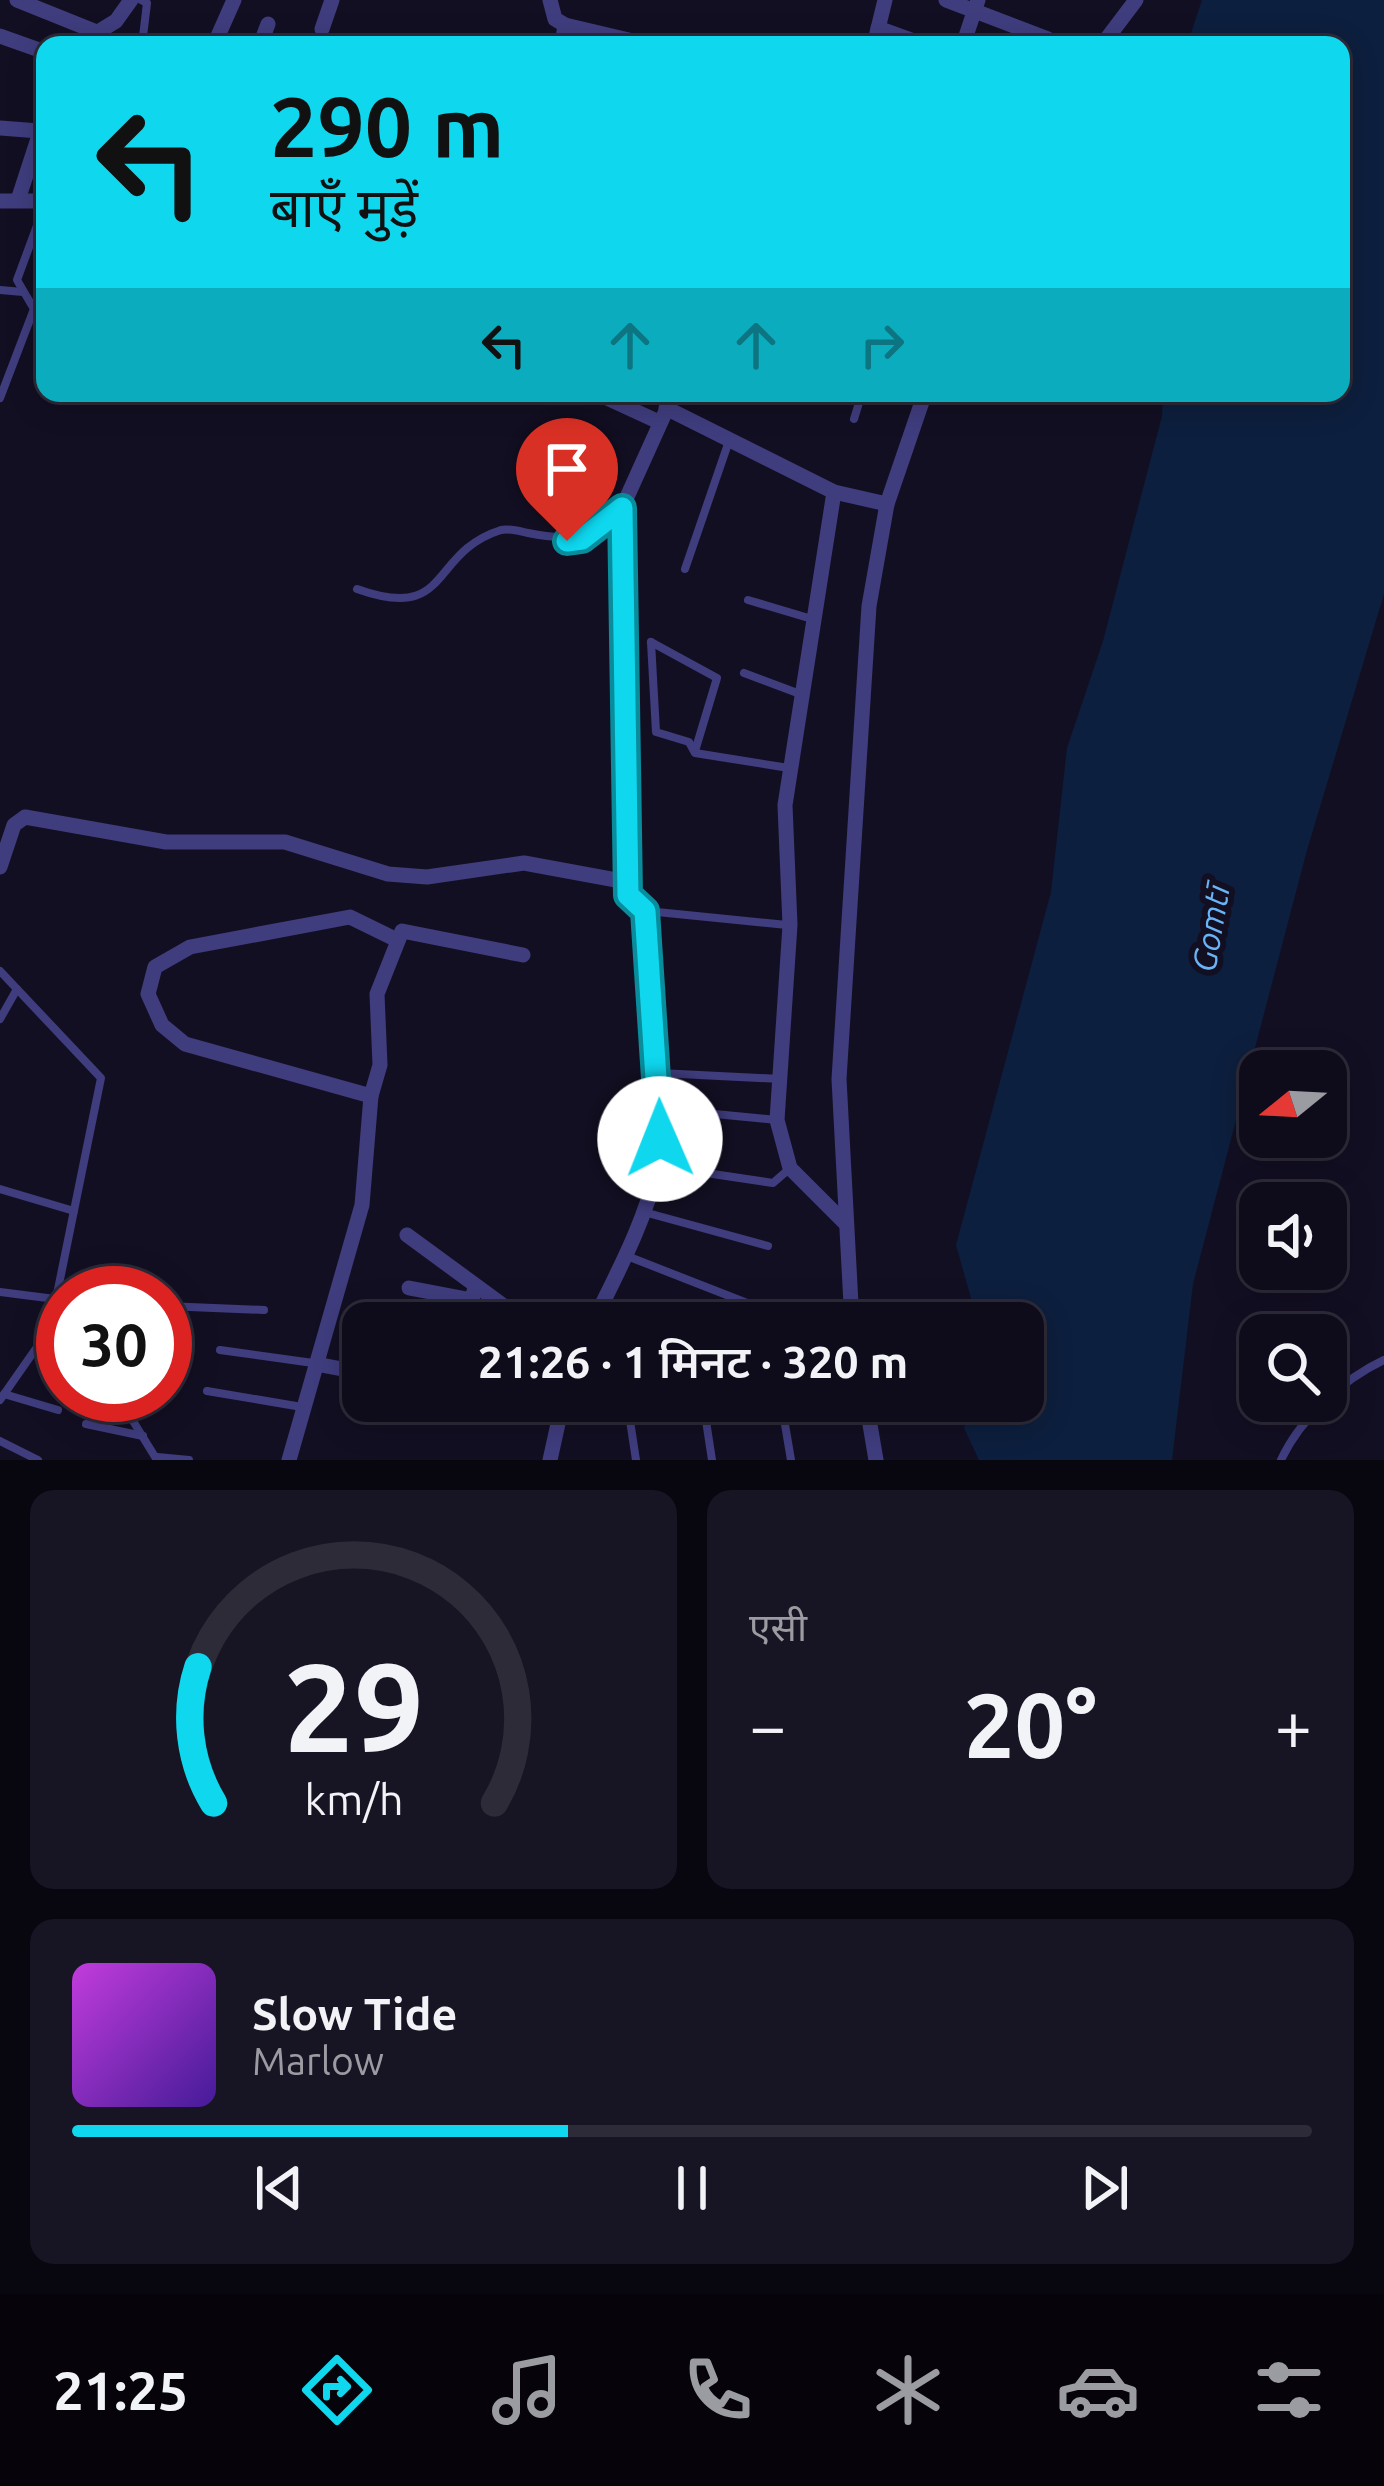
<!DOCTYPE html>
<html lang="hi">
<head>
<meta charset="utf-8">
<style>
  body { margin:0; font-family:Ubuntu,"Noto Sans Devanagari",sans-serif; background:#171423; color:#f1f3f6; height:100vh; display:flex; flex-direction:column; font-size:45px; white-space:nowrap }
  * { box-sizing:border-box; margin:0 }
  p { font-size:39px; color:#9b9ba2 }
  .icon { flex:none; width:66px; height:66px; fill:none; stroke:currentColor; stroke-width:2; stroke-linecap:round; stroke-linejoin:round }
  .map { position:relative; height:1460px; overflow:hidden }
  .details { display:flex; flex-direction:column; gap:30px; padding:30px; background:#08060e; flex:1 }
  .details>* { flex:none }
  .guide { position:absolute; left:36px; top:36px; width:1314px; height:366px; border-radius:24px; box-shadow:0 6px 30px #0003,0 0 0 3px #2e2b39; background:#0ed7ee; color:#111; overflow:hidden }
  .needle { width:78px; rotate:252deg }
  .buttons { position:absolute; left:1239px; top:1050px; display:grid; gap:24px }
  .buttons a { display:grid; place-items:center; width:108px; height:108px; border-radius:24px; background:#0e0b1a; box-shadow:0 6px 30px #0003,0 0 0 3px #2e2b39; font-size:60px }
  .speed { position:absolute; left:36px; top:1266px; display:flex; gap:24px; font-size:60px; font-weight:700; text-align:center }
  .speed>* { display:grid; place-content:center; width:156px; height:156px; border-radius:50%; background:#0e0b1a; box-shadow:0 6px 30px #0003,0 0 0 3px #2e2b39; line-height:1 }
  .speed .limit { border:18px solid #d22; background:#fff; color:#111 }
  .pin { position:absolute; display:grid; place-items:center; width:102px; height:102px; color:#fff; margin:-123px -51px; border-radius:50% 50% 50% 0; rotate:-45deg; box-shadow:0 0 12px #0007 }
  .pin .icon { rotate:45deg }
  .me { position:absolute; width:132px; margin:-66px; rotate:359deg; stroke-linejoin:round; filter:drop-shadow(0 0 9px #0008) }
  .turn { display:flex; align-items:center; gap:42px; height:252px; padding:0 36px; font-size:54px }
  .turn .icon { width:156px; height:156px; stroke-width:2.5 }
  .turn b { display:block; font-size:84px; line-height:102px }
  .lanes { display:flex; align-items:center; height:114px; padding:0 36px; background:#0003; justify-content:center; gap:60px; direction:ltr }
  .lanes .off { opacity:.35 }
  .big { font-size:90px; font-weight:600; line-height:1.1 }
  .details .card { flex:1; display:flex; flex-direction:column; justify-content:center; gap:18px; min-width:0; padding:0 42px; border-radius:24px; background:#171423 }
  .details .dial { align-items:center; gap:0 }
  .dial svg { height:312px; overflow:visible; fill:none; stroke:#2e2b39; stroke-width:7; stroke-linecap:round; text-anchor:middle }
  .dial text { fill:#f1f3f6; stroke:none }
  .song { display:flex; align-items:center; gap:36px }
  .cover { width:144px; height:144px; border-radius:18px; background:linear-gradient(135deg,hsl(290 70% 55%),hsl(260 70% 35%)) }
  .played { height:12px; border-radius:6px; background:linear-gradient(90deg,#0ed7ee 40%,#2e2b39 40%) }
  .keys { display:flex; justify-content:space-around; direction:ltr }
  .heat { display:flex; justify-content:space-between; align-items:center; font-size:66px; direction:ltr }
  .details .tiles { flex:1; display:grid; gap:30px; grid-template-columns:1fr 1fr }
  .card:last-child { grid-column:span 2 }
  .trip { position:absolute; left:342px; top:1302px; width:702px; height:120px; border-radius:24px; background:#0e0b1a; box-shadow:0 6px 30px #0003,0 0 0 3px #2e2b39; font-weight:600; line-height:120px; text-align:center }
  .menu { display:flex; height:192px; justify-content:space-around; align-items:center; background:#06040a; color:#9b9ba2 }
  .menu .icon { width:84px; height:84px }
  .menu .active { color:#0ed7ee }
  .menu b { font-size:54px; color:#f1f3f6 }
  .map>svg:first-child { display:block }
</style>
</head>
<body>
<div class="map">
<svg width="1384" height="1460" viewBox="0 0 1384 1460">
  <rect width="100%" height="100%" fill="#130f23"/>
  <polygon fill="#0d1f3e" points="1202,0 1384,0 1384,594 1307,850 1193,1284 1172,1460 979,1460 964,1428 973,1401 1023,1401 1023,1323 978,1323 956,1245 1051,892 1067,748 1103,641 1162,416 1163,393 1341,393 1341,45 1187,45"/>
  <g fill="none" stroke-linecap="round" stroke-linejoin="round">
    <g stroke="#403d7f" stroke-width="8">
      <polyline points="141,0 147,3 142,45"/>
      <polyline points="0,290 23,292"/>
      <polyline points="0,398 34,309 17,280 45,204"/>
      <polyline points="854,419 862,393"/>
      <polyline points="685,569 730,438"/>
      <path d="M357 589C452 623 428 553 501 530 509 528 519 531 528 533 572 542 587 538 621 509"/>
      <polyline points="748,600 812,619"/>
      <polyline points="651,642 656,732 689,742 695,753 789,768"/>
      <polyline points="651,642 717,678 695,751"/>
      <polyline points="744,673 800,694"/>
      <polyline points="647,911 787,925"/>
      <polyline points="0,971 101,1078 56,1299 44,1337 0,1400"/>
      <polyline points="0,1019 17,989"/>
      <polyline points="659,1073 780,1079"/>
      <polyline points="663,1109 777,1120"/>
      <polyline points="659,1166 773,1183 788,1170"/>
      <polyline points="0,1189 74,1211"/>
      <polyline points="644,1212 768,1246"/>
      <polyline points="627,1256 770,1312 771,1323"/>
      <polyline points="0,1292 63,1300"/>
      <polyline points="165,1306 264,1310"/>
      <polyline points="220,1350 313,1363"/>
      <polyline points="207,1391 302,1407"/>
      <polyline points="4,1394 58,1410"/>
      <polyline points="117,1395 157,1460"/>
      <polyline points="627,1401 636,1460"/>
      <polyline points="703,1401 712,1460"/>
      <polyline points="781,1401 791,1460"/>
      <polyline points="86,1424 143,1436"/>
      <polyline points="0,1441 38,1460"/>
      <polyline points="157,1457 189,1460"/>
      <path d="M1281 1460C1300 1419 1343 1379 1384 1360"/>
    </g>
    <g stroke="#403d7f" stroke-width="15">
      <polyline points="17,0 99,33"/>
      <polyline points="550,0 555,19 565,25"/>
      <polyline points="946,0 1048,39"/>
      <polyline points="878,28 925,45"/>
      <polyline points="322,29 332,0"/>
      <polyline points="0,36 45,52"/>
      <polyline points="77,45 116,21 131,0"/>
      <polyline points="214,45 234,0"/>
      <polyline points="260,45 268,24"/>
      <polyline points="562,45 565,25 650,45"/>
      <polyline points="874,45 885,0"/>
      <polyline points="963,45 978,0"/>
      <polyline points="1102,45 1136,0"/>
      <polyline points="0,128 39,131"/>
      <polyline points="18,200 45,117"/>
      <polyline points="0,201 45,201"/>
      <polyline points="596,393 659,422"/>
      <polyline points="666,408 834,492 785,805 790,925 777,1120 790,1168 846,1224"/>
      <polyline points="834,492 887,504 869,606 839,1079 852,1323"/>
      <polyline points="887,504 925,393"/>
      <polyline points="0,867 14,825 25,817 166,842 285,842 388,874 427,877 524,863 627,882"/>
      <polyline points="371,1096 185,1044 162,1025 148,994 155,967 190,947 350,917 397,940"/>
      <polyline points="407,1235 527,1323"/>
      <polyline points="409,1288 472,1300"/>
      <polyline points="467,1323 474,1291"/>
      <path d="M593 1323C617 1273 644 1224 657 1169 673 1099 648 986 645 911L628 895 619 585 622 508 674 393"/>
      <polyline points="316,1364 363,1373"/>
      <polyline points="866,1401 876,1460"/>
      <polyline points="289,1460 362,1205 371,1096 380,1065 377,994 402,931 523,955"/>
      <polyline points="550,1460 563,1401"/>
    </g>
  </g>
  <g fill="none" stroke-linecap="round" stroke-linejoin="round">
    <g stroke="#098c9b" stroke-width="30">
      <polyline id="route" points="567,541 582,539 622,508 628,895 645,911 660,1139"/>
    </g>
    <use href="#route" stroke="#0ed7ee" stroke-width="21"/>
  </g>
  <g text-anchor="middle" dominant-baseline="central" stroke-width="12" stroke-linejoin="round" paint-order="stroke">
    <g font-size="33" font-style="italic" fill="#68b4f6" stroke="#130f23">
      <text transform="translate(1210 928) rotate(-80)">Gomtī</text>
    </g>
  </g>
</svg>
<div class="buttons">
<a><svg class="needle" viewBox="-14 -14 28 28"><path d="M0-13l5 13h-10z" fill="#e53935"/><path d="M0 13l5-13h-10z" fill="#9b9ba2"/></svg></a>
<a><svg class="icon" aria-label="sound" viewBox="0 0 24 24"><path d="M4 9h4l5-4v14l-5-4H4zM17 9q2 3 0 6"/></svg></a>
<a><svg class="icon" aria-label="search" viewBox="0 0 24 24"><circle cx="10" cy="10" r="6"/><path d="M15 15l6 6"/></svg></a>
</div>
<div class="speed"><div class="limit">30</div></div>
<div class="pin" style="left:567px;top:541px;background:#d93025"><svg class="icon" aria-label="arrive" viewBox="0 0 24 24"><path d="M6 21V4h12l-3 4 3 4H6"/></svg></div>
<svg class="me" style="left:660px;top:1139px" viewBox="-20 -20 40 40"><circle r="19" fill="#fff"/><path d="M0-13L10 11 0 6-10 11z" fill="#0ed7ee"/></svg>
<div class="trip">21:26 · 1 मिनट · 320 m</div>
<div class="guide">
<div class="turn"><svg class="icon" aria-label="left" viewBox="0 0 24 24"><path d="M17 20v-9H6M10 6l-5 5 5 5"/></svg><div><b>290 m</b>बाएँ मुड़ें</div></div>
<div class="lanes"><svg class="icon" aria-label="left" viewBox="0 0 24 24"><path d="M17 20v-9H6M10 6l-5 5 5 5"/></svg><svg class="icon off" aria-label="ahead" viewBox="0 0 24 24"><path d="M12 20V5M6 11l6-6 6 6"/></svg><svg class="icon off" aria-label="ahead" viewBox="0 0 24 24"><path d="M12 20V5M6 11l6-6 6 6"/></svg><svg class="icon off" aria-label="right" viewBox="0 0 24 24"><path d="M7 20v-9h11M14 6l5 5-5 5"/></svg></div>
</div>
</div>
<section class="details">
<div class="tiles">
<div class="card dial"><svg viewBox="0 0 100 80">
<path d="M14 69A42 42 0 1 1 86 69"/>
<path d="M14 69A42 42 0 0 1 10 34" stroke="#0ed7ee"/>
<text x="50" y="56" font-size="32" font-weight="700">29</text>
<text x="50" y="72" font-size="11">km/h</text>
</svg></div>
<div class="card"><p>एसी</p>
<div class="heat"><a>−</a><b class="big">20°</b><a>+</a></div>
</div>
<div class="card">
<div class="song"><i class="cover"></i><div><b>Slow Tide</b><p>Marlow</p></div></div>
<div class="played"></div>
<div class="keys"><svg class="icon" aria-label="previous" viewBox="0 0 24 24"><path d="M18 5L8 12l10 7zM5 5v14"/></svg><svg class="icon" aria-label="pause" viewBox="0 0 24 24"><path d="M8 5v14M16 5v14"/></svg><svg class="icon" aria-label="next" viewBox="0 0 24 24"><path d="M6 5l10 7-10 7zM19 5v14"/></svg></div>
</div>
</div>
</section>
<nav class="menu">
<b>21:25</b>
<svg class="icon active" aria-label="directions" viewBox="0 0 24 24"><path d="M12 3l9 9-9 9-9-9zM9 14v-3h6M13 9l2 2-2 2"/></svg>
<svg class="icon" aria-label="music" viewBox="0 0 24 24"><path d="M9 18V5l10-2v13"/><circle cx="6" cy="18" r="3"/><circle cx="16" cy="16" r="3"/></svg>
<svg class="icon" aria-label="phone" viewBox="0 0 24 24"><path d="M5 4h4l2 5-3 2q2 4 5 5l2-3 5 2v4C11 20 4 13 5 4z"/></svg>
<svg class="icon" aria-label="climate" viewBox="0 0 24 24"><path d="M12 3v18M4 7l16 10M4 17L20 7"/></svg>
<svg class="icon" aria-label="car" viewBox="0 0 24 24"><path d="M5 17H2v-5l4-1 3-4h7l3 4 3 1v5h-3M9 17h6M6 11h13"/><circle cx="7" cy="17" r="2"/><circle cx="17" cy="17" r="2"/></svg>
<svg class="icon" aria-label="filters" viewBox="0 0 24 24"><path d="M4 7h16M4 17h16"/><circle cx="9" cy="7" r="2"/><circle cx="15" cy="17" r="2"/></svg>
</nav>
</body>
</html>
